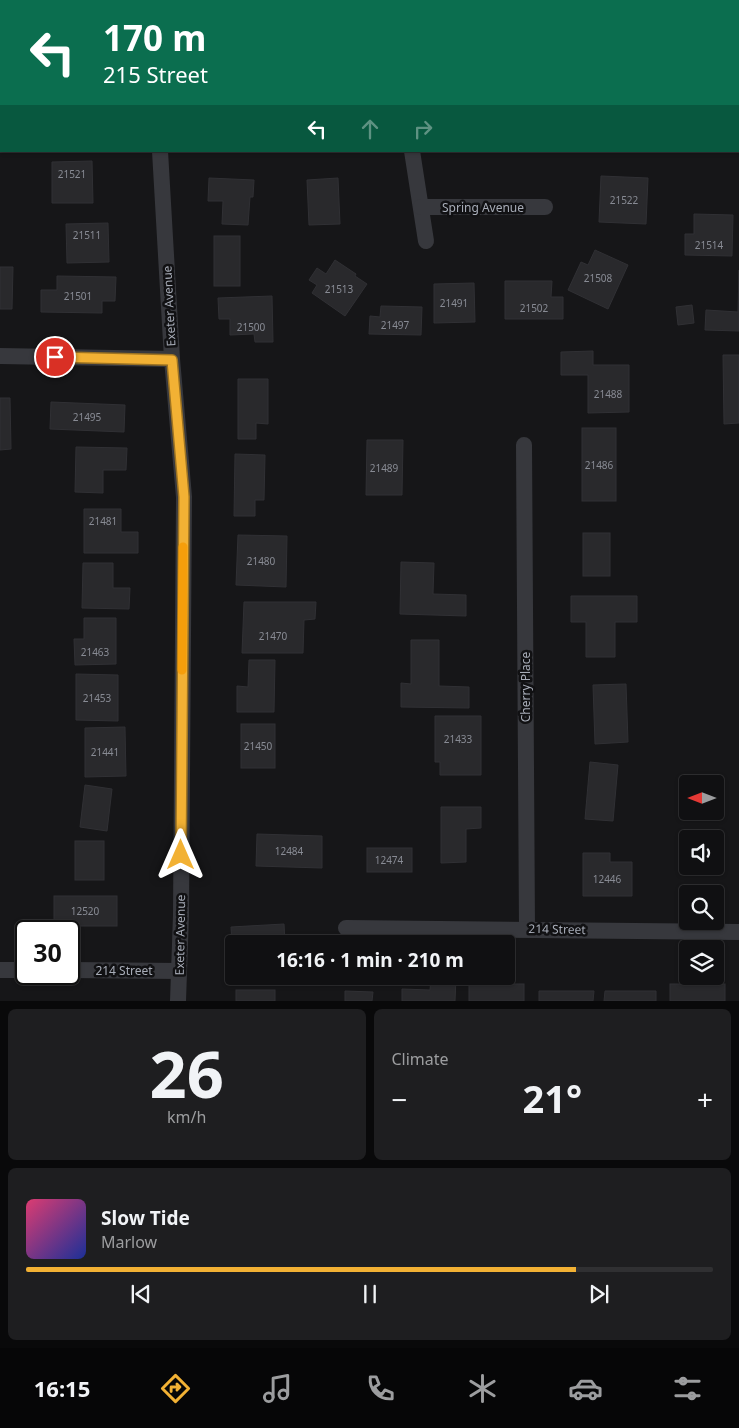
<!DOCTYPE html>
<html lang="en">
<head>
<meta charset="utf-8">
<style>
  body { margin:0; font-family:"Noto Sans",sans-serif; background:#1e1e20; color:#f1f3f6; height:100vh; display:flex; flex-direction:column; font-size:19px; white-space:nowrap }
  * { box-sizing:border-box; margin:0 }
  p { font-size:16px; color:#9c9d9f }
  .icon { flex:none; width:28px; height:28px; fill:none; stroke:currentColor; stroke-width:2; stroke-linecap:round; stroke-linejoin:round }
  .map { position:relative; height:1001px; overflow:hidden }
  .sheet { display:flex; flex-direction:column; gap:8px; padding:8px; background:#09090a; flex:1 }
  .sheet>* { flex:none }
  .hud { position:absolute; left:0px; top:0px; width:740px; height:152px; box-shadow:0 1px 4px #0004,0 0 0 1px #303032; background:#0b6e4f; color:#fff; overflow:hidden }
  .needle { width:32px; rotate:270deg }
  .buttons { position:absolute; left:679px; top:775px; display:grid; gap:10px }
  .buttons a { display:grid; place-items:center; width:45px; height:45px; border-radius:5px; background:#101012; box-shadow:0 1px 4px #0004,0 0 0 1px #303032; font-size:25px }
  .speed { position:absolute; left:15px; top:920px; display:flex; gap:10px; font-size:25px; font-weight:700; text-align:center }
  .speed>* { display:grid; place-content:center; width:65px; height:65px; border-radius:50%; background:#101012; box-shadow:0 1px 4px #0004,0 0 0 1px #303032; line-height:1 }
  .speed .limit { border:2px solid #111; border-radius:8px; background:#fff; color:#111 }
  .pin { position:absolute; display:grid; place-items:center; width:42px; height:42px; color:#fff; margin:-21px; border:2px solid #fff; border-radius:50%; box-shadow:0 1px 5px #0007 }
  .me { position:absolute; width:55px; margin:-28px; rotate:0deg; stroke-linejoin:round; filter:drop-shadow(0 0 4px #0008) }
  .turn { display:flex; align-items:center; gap:18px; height:105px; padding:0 20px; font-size:22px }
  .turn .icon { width:65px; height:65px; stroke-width:2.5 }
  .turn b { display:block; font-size:35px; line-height:42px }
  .lanes { display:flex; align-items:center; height:48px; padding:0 20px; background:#0003; justify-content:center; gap:25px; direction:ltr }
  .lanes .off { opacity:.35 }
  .big { font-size:38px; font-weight:700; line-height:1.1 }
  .sheet .card { flex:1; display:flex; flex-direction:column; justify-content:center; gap:8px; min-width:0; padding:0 18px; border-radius:8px; background:#1e1e20 }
  .sheet .dial { align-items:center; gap:0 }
  .dial b { font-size:65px; line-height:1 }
  .song { display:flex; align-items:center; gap:15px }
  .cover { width:60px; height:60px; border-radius:8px; background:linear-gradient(135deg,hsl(340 70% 55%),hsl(230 70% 35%)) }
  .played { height:5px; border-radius:2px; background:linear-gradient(90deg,#f2b134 80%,#303032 80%) }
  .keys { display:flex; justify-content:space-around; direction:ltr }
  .heat { display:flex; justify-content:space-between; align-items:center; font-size:28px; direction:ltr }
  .sheet .tiles { flex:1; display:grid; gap:8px; grid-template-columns:1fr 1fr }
  .card:last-child { grid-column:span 2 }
  .trip { position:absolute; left:225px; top:935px; width:290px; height:50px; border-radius:5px; background:#101012; box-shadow:0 1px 4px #0004,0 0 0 1px #303032; font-weight:700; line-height:50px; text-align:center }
  .menu { display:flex; height:80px; justify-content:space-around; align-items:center; background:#060607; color:#9c9d9f }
  .menu .icon { width:35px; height:35px }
  .menu .selected { color:#f2b134 }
  .menu b { font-size:22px; color:#f1f3f6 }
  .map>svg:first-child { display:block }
</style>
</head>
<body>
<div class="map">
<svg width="739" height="1001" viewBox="0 0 739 1001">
  <rect width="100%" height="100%" fill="#161618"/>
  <g fill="#29292c" stroke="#303034">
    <polygon points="92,161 93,203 52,203 52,162"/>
    <polygon points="601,176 648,178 646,224 599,222"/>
    <polygon points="209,178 254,180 253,197 250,197 248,225 222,224 223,201 208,201"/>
    <polygon points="338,178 340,224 309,225 307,180"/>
    <polygon points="694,214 733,215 732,256 685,255 685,234 694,234"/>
    <polygon points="108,223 109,262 67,263 66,224"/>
    <rect x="214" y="236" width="26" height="50"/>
    <polygon points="595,250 628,265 608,309 568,290 581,262 588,265"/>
    <polygon points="335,260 356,274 355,276 367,284 345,316 312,293 317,285 309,280 317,268 326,274"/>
    <polygon points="0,267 13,267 12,309 0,309"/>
    <polygon points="739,270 739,331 705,330 706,310 738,312"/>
    <polygon points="57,276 116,277 115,301 102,301 102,313 41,312 41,290 57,290"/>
    <polygon points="505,281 552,281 551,297 563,297 563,319 505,319"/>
    <polygon points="474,283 475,322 434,323 434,284"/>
    <polygon points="272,296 273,342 255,342 254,334 230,335 230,319 219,319 218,298"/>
    <polygon points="692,305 694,323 678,325 676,307"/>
    <polygon points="381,306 422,307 421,335 369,334 370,316 380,317"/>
    <polygon points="593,351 593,365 629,365 629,412 588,413 588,375 561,375 561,352"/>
    <polygon points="723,355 739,355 739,423 724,424"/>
    <polygon points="238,379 268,379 268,424 256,423 256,439 238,439"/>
    <polygon points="0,398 10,398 11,449 0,450"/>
    <polygon points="51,402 125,405 124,432 50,429"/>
    <rect x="582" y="428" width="34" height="73"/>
    <polygon points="367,440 403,440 402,495 366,495"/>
    <polygon points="76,447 127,448 126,470 103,470 103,493 75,492"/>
    <polygon points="235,454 265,455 264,500 255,500 255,516 234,516"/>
    <polygon points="84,509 121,509 121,532 138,532 138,553 84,553"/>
    <rect x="583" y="533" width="27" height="43"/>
    <polygon points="238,535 287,536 286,587 236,585"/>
    <polygon points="401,562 434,563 433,594 466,595 466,616 400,614"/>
    <polygon points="83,563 113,563 113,588 130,588 129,609 82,608"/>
    <polygon points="571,596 637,596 637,622 615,622 615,657 586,657 586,622 571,622"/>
    <polygon points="244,602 316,602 315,619 304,620 303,653 242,653"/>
    <polygon points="84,618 116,618 116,664 75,665 74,639 84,639"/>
    <polygon points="411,640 439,640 439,686 469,687 469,708 401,707 401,683 411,684"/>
    <polygon points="249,660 275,660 274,712 237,712 237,686 248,687"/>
    <polygon points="76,674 118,675 118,721 76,720"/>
    <polygon points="626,684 628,742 595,744 593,685"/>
    <polygon points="435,716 481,716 481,775 440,775 440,762 435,762"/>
    <rect x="241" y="724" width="34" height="44"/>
    <polygon points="125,727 126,776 85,777 85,728"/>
    <polygon points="590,762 618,765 613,821 585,819"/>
    <polygon points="85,785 112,789 107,831 80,827"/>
    <polygon points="441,807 481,807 481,828 466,829 466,862 441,863"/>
    <polygon points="257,834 322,836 322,868 256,866"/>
    <rect x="75" y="841" width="29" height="39"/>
    <rect x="367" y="848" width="45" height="24"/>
    <polygon points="583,853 610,853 610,862 632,862 632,896 583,896"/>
    <rect x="54" y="896" width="63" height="30"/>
    <polygon points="284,924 285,944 234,944 232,945 231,927"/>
    <polygon points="431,977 456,977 455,1001 402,1001 402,989 430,990"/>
    <rect x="469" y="984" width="55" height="17"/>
    <rect x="670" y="984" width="55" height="17"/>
    <rect x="236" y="990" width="39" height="11"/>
    <polygon points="345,991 373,992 372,1001 345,1001"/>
    <polygon points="539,991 594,991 593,1001 539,1001"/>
    <polygon points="605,991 656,991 656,1001 604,1001"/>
  </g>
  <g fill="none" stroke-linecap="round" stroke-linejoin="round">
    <g stroke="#37383d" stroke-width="16">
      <polyline points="390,0 390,1"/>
      <polyline points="160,151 172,359 184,497 181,915 178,1001"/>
      <polyline points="412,151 426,241"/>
      <polyline points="421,207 545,207"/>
      <polyline points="0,356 172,359"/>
      <polyline points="524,445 527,929"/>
      <polyline points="346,928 739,932"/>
      <polyline points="0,970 26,970"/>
      <polyline points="69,970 179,971"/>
    </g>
  </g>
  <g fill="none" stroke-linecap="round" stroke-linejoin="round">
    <g stroke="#9d7322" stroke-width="12">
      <polyline id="route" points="55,357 172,360 184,497 181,855"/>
    </g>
    <use href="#route" stroke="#f2b134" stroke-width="9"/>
    <polyline stroke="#f59e0b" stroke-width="9" points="182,670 183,547"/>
  </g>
  <g text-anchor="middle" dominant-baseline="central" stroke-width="5" stroke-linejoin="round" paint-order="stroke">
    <g font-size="10" fill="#888b94">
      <text x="72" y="174">21521</text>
      <text x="624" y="200">21522</text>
      <text x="87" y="235">21511</text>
      <text x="709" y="245">21514</text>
      <text x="598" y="278">21508</text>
      <text x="339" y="289">21513</text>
      <text x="78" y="296">21501</text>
      <text x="454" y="303">21491</text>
      <text x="534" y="308">21502</text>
      <text x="395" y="325">21497</text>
      <text x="251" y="327">21500</text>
      <text x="608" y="394">21488</text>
      <text x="87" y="417">21495</text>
      <text x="599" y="465">21486</text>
      <text x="384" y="468">21489</text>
      <text x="103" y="521">21481</text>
      <text x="261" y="561">21480</text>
      <text x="273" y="636">21470</text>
      <text x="95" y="652">21463</text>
      <text x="97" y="698">21453</text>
      <text x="458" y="739">21433</text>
      <text x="258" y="746">21450</text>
      <text x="105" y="752">21441</text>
      <text x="289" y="851">12484</text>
      <text x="389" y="860">12474</text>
      <text x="607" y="879">12446</text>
      <text x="85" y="911">12520</text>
    </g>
    <g font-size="12" fill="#a8adb8" stroke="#111113">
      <text x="483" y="207">Spring Avenue</text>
      <text transform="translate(169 306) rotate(-93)">Exeter Avenue</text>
      <text transform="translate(525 687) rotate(-90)">Cherry Place</text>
      <text transform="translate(557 929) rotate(1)">214 Street</text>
      <text transform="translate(180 935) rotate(-89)">Exeter Avenue</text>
      <text x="124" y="970">214 Street</text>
    </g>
  </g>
</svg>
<div class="buttons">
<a><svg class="needle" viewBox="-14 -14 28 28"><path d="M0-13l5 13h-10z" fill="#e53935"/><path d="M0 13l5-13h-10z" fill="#9c9d9f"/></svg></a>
<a><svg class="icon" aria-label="sound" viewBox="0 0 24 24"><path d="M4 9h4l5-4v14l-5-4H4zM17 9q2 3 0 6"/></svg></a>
<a><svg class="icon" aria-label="search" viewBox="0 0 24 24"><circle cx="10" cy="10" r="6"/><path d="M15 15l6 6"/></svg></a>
<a><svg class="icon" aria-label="layers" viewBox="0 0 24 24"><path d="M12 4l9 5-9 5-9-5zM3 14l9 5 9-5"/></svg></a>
</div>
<div class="speed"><div class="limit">30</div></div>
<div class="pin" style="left:55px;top:357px;background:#d93025"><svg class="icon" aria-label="arrive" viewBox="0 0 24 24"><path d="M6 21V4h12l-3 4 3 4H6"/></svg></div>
<svg class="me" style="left:181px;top:855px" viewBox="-20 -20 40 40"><path d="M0-17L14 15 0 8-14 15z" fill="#f2b134" stroke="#fff" stroke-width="4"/></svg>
<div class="trip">16:16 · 1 min · 210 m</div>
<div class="hud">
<div class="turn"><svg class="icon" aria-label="left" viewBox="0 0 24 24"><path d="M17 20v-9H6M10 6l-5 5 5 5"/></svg><div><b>170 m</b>215 Street</div></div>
<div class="lanes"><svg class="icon" aria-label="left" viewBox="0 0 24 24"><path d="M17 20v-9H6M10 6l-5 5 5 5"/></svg><svg class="icon off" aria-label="ahead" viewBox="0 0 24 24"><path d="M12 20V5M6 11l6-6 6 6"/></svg><svg class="icon off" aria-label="right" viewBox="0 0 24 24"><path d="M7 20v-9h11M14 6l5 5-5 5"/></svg></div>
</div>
</div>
<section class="sheet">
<div class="tiles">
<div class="card dial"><b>26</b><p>km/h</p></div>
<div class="card"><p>Climate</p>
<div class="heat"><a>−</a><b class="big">21°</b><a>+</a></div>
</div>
<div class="card">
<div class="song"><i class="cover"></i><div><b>Slow Tide</b><p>Marlow</p></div></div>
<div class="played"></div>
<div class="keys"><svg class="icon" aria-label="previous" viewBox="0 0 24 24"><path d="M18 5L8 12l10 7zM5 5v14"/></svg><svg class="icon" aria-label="pause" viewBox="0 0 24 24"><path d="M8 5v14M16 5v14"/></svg><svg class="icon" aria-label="next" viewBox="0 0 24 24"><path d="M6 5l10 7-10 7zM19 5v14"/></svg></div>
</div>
</div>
</section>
<nav class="menu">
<b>16:15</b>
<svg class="icon selected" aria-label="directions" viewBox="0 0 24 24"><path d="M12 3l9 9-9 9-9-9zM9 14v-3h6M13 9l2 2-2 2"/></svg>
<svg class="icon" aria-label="music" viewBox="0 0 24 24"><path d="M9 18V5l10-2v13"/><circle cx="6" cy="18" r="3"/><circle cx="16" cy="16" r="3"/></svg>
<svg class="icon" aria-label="phone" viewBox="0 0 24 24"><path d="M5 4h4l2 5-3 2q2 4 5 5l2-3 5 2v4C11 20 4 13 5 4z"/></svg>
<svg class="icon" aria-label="climate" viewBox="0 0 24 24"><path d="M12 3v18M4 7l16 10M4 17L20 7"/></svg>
<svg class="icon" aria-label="car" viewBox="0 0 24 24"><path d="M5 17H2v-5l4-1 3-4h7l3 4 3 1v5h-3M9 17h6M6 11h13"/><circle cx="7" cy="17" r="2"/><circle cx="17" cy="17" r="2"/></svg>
<svg class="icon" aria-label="filters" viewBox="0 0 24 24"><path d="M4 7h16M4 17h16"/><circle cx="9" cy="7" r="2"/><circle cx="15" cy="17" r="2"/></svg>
</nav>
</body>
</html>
